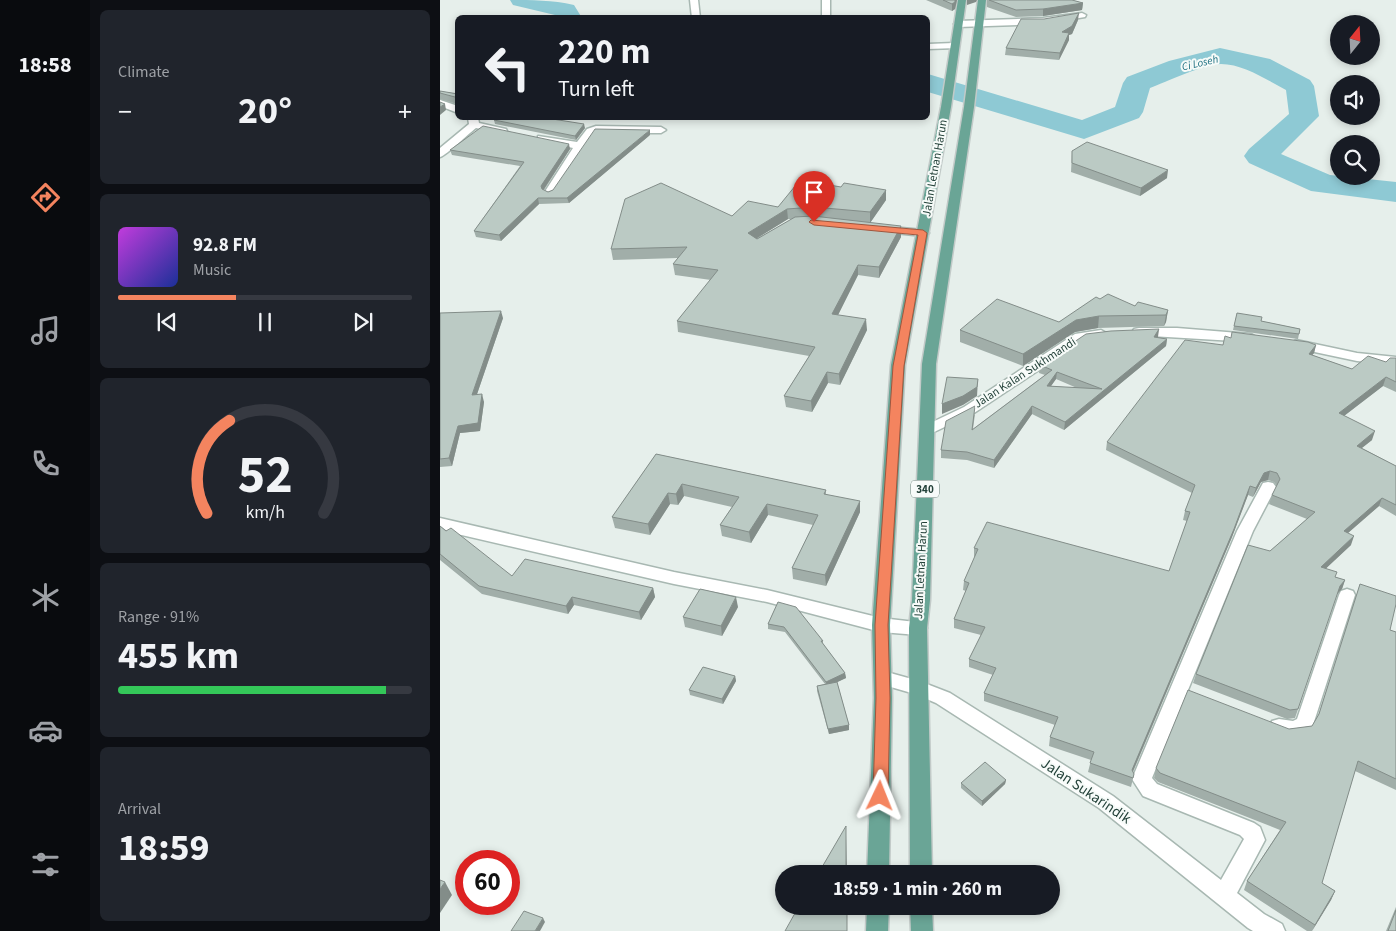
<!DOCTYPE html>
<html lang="en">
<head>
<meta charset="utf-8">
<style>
  body { margin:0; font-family:"Source Sans 3",sans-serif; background:#20242c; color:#f1f3f6; height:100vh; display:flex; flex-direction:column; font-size:19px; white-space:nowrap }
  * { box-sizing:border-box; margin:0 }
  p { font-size:16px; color:#9ea1a6 }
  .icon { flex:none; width:28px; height:28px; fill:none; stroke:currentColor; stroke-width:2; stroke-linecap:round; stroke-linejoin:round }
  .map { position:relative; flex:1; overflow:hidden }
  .drawer { display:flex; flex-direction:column; gap:10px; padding:10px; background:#0d0f14; width:350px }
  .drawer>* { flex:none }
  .top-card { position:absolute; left:15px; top:15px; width:475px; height:105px; border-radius:8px; box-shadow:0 2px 8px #0003; background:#171b24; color:#f1f3f6; overflow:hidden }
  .needle { width:32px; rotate:18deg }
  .controls { position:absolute; left:890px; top:15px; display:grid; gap:10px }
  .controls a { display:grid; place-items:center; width:50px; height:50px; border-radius:50%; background:#171b24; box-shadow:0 2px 8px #0003; font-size:25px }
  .speed { position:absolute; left:15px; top:850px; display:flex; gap:10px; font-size:25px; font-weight:700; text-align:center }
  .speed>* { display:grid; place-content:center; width:65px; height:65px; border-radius:50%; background:#171b24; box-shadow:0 2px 8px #0003; line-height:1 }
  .speed .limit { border:8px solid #d22; background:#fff; color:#111 }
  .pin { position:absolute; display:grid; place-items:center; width:42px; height:42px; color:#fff; margin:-51px -21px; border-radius:50% 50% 50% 0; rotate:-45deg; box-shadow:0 0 5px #0007 }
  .pin .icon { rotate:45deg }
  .me { position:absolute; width:55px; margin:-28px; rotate:2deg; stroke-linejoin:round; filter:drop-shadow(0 0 4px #0008) }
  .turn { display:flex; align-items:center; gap:18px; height:105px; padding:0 20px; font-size:22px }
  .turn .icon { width:65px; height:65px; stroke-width:2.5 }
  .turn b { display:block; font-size:35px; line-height:42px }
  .big { font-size:38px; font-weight:700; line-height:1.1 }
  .drawer .card { flex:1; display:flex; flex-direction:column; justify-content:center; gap:8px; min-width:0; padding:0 18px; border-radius:8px; background:#20242c }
  .drawer .dial { align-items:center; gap:0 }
  .dial svg { height:130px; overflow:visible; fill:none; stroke:#363941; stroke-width:7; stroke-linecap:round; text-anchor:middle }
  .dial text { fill:#f1f3f6; stroke:none }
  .song { display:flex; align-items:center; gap:15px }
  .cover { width:60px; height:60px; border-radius:8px; background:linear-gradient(135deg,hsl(290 70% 55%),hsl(230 70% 35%)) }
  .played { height:5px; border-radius:2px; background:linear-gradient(90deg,#f4845f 40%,#363941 40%) }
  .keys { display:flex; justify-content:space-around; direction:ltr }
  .heat { display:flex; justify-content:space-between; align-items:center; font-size:28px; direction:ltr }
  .charge { height:8px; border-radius:4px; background:linear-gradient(90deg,#34c759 91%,#363941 0) }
  .trip { position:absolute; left:335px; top:865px; width:285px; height:50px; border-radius:25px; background:#171b24; box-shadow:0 2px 8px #0003; font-weight:700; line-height:50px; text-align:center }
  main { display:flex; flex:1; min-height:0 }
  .dock { display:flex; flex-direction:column; width:90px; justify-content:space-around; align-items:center; background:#090b0e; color:#9ea1a6 }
  .dock .icon { width:35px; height:35px }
  .dock .selected { color:#f4845f }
  .dock b { font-size:22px; color:#f1f3f6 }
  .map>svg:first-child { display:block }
</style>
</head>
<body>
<main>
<nav class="dock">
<b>18:58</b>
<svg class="icon selected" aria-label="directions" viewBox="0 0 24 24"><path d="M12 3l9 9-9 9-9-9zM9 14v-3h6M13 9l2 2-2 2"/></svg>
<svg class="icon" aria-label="music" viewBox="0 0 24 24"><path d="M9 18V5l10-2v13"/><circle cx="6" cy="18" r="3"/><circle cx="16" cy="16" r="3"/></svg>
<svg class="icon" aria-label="phone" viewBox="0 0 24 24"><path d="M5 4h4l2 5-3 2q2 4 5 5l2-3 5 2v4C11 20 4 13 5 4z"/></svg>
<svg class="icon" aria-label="climate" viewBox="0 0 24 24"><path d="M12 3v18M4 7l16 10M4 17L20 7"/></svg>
<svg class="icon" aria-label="car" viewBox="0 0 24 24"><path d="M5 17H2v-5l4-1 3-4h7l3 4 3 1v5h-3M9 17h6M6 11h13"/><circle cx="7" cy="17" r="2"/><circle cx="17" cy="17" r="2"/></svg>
<svg class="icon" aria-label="filters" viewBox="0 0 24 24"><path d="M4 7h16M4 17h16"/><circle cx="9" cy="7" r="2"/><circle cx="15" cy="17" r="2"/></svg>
</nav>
<section class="drawer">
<div class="card"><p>Climate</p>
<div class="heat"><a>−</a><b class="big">20°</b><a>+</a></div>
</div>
<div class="card">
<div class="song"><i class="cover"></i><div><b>92.8 FM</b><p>Music</p></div></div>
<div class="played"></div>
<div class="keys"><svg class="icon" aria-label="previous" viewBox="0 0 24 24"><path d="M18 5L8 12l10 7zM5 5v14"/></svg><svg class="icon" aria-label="pause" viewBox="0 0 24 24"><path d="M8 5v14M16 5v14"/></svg><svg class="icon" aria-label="next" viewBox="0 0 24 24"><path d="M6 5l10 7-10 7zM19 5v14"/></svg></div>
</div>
<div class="card dial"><svg viewBox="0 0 100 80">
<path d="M14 69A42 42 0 1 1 86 69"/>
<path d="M14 69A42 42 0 0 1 28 12" stroke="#f4845f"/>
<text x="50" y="56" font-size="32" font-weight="700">52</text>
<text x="50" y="72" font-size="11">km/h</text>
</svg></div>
<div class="card"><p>Range · 91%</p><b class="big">455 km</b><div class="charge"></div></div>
<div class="card"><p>Arrival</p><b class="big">18:59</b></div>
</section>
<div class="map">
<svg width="956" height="931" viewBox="0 0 956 931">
  <rect width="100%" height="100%" fill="#e6efeb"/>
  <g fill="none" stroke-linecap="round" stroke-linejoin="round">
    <g fill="#8ec9d4" fill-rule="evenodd">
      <path d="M70 0C92 0 112 0 134 5L142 18H116L115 15 73 5Z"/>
      <path d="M780 48 830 59 870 80 874 86 879 116 841 154 890 175 956 182V202L871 191 809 163 804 156 809 149 849 114 846 90C827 80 803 64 781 64 764 64 726 82 710 88L703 112 699 118 644 139 488 92V74L642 120 675 107 683 83 687 77 729 61Z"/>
    </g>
    <g stroke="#a8b8b2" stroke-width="3">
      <g id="minor">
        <polygon points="250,0 258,0 260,18 252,18"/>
        <rect x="382" y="0" width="8" height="18"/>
        <polygon points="642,13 646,15 645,17 603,24 518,27 514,24 518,21 603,18"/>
        <polygon points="514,43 518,46 517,48 488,49 488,44"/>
        <polygon points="0,100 18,106 18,113 0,106"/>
        <path d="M28 118H38L39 123 66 129 67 131 62 134 36 128C28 134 7 155 0 157V148L29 124Z"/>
        <polygon points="156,126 221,127 226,130 221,133 155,133 113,195 105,195 104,193 133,148 98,140 98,136 137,142 147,129"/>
        <polygon points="440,226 483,230 489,233 483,236 436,231 434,229"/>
        <polygon points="699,328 737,328 811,334 818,338 811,342 694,335 692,332 694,329"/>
        <polygon points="661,330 668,334 666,337 644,340 534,413 492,433 482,433 480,430 482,427 524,407 635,334"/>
        <polygon points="856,340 917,353 956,357 956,365 917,361 851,347 849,344"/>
        <polygon points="828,482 833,483 836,487 813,531 712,778 717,784 814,823 820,827 825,840 797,893 824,914 842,924 845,931 813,931 808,928 659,808 496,703 475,694 437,683 434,678 437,673 443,671 479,681 510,693 673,796 781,880 804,839 800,835 703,796 692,779 797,531 823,483"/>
        <polygon points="0,518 234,572 327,590 441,618 484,623 487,628 484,633 478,635 441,632 327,602 234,584 0,530"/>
        <path d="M907 589 913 591 915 595 872 728C859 739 847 737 832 733L830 727 832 721 839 719 853 721 857 719 899 595 901 591Z"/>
      </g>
    </g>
    <g stroke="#c2cac8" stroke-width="3">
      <g id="major">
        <polygon points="518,0 526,0 511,107 465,365 450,625 452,698 449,874 427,874 434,698 432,625 451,365 501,107"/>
        <polygon points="538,0 546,0 534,107 496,364 490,600 487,628 492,874 470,874 469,628 472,600 482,364 524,107"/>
        <polygon points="427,906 449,906 448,931 426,931"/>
        <polygon points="470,906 492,906 493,931 471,931"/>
      </g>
    </g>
    <use href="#minor" fill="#fff" fill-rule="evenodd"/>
    <use href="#major" fill="#6aa596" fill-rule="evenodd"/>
  </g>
  <g fill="#a1aea9" fill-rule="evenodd">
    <polygon points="486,0 517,0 515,9 512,11"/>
    <polygon points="547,0 632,0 643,3 642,10 603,16 576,17 547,7"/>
    <polygon points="638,20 632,34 629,35 629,40 619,60 565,55 566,48"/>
    <polygon points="0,91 18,94 17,104 0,99"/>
    <polygon points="54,120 145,128 136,140 55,124"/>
    <polygon points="210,135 129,203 99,204 61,241 36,237 34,231 80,166 12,155 10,150 130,149 104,190 108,192 113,190"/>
    <polygon points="632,151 727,178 700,196 631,172"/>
    <path d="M446 200 430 223 461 237 439 278 418 275 398 315 427 330 400 385 388 383 372 412 346 407 344 396 369 356 238 332 237 321 271 280 235 275 233 264 238 258 173 260 171 249 292 216 338 207ZM348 219H352L316 239Z"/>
    <polygon points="660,299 695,306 728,310 726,322 724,326 658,328 635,332 583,366 520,342 520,330 619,322"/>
    <polygon points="0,313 63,318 37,394 44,402 40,431 20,433 12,466 0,467"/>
    <polygon points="797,313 821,321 860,329 858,339 793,330"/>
    <path d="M719 329 717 337 727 339 726 346 624 430 592 414 554 468 527 460 501 458V450L535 414 533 429 605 375 599 373 600 365ZM616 379 637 388 611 386Z"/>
    <polygon points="791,338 876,345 874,353 872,355 912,369 946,362 956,358 956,392 943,386 904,416 932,440 922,448 956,466 956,516 939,506 908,533 911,545 886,568 895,577 905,580 902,589 897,594 855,718 847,719 753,683 756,674 830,551 867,519 829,504 832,495 837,486 834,482 828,480 821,482 813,497 808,495 792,537 693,772 694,774 691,787 648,772 651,760 609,746 610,737 615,725 544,701 544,693 553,675 529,667 529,659 541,635 514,628 514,619 526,591 523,590 524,581 535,557 534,557 534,548 729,571 747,521 743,520 745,511 752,493 666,450 667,442"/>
    <polygon points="216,454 386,490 386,494 420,512 386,586 353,579 352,568 373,525 328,515 311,543 282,536 280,525 292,507 244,496 238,505 230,504 210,535 175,528 172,517"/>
    <polygon points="0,526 72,576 213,588 215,597 201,620 134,605 128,614 42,594 0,560"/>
    <polygon points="920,584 950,630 956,632 956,790 915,771 882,883 895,891 891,900 872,931 867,931 804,890 807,881 840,830 718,782 714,778 716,768 849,729 872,726 878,716"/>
    <polygon points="338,602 383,641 383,644 405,673 406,678 397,682 409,725 409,730 389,734 377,691 377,686 385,684 345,632 328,629 328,624"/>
    <polygon points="298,607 282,636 245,627 243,617"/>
    <polygon points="295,676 296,681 283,704 250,695 249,690"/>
    <polygon points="566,780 565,784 542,806 521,788 521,783"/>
    <polygon points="956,907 956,931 946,931"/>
  </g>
  <g fill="#838d89">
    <polygon points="515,0 517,0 515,9 512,11 512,4"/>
    <polygon points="527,0 537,0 536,2 527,5"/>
    <polygon points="643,3 642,10 603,16 603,9"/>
    <polygon points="639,13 638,20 632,34 629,35 629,40 619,60 622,32"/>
    <polygon points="18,96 18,103 17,104 15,97"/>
    <polygon points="5,104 6,110 0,115 0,107"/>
    <polygon points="144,124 145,128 136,140 135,136"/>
    <polygon points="210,130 210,135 129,203 127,198"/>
    <polygon points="129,144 130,149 102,192 101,186"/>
    <polygon points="728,170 727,178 700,196 701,188"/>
    <polygon points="446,190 446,200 430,223 430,212"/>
    <polygon points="98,198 99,204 61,241 59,235"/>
    <polygon points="347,209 348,219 309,243 308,233"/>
    <polygon points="461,226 461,237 439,278 439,267"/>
    <polygon points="418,265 418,275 393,325 392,314"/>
    <polygon points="728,310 726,322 724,326 726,315"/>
    <polygon points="61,311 63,318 34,403 32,395"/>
    <polygon points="659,316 658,328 635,332 583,366 583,354 636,320"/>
    <polygon points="426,319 427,330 400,385 399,374"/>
    <polygon points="719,329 718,337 713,344 714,337"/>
    <polygon points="727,339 726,346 624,430 625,422"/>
    <polygon points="876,345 874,353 866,363 869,354"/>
    <polygon points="387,372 388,383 372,412 371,401"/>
    <polygon points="617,372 616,379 606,393 607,386"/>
    <polygon points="946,377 943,386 896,422 899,413"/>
    <polygon points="538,379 537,396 523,405 502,414 502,404"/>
    <polygon points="42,394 44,402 40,431 20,433 12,466 9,458 18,426"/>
    <polygon points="592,406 592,414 554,468 554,460"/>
    <polygon points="935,431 932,440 914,454 917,446"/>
    <polygon points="830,471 828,480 821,482 813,497 816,488 824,473"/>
    <polygon points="242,484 244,496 238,505 236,494"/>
    <polygon points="810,486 808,495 792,537 690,778 692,770"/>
    <polygon points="228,493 230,504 210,535 208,524"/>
    <polygon points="942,498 939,506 901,539 904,531"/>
    <polygon points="420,501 420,512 386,586 385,575"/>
    <polygon points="327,504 328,515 311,543 309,532"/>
    <polygon points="914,536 911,545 878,576 881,567"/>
    <polygon points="905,580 902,589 897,594 900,586"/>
    <polygon points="213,588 215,597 201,620 199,612"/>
    <polygon points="132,597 134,605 128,614 126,606"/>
    <polygon points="296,597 298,607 282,636 281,626"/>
    <polygon points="405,673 406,678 387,687 386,682"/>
    <polygon points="295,676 296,681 283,704 282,699"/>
    <polygon points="409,725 409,730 389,734 388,729"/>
    <polygon points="566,780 565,784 542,806 542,801"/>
    <polygon points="406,826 406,835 407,874 406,874"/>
    <polygon points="5,882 12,895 0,913 0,889"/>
    <polygon points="895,891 891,900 872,931 875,925"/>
    <polygon points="103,918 105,922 100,931 95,931"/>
  </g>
  <g fill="#bbcac4" stroke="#838d89" fill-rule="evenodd">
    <polygon points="503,0 515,0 515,2 512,4"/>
    <polygon points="549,0 632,0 643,3 603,9 576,10"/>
    <polygon points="639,13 632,26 622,32 629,33 620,53 566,48 581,19 604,19"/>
    <polygon points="0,91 18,94 18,96 15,97 0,93"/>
    <polygon points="0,102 5,104 0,107"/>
    <polygon points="58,118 106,118 144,124 135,136 54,120"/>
    <polygon points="43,126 129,144 101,186 102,189 108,192 113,190 155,129 210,130 127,198 98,198 59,235 34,231 84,162 10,150"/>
    <polygon points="647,142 728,170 701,188 632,163 632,151"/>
    <polygon points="360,180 401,187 404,183 446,190 430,212 374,207 347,209 308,233 317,239 355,217 373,216 461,226 439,267 418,265 392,314 426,319 399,374 387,372 371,401 344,396 375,347 237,321 278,270 233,264 247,247 171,249 185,199 221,183 292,216 308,201 338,207"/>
    <polygon points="668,294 695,306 698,302 728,310 726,315 659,316 636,320 583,354 520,330 557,299 619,322 656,297 660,299"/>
    <polygon points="61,311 32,395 42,394 38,423 18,426 9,458 0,459 0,313"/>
    <polygon points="797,313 822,317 821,321 860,329 859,334 794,326"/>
    <path d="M719 329 714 337 727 339 625 422 592 406 554 460 527 452 501 450 506 421 535 406 532 430 612 370 600 365 646 334 671 331ZM617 372 662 389 607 386Z"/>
    <polygon points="792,332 868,342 876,345 869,354 912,369 928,356 946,362 950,358 956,358 956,382 946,377 899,413 935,431 917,446 956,466 956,505 942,498 904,531 914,536 881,567 897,572 895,577 905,580 900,586 858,709 850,710 756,674 808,545 830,551 875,512 832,495 840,479 837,473 830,471 824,473 816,488 810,486 794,529 692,770 694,774 693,778 650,763 654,752 610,737 618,717 544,693 556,668 529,659 545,627 514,619 529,583 524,581 538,549 534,548 547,522 729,571 750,512 745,511 755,485 667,442 745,340 783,345 785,336 791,338"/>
    <polygon points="507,377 538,379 537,387 523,396 502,404"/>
    <polygon points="216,454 386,490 384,494 420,501 385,575 352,568 378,515 327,504 309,532 280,525 299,497 242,484 236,494 228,493 208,524 172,517"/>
    <polygon points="0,526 6,531 11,528 72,576 85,559 213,588 199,612 132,597 126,606 39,586 0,554"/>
    <polygon points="920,584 956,596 956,604 950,630 956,632 956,779 918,761 882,883 895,891 875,925 807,881 846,822 720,773 716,768 748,690 849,729 872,726 879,714"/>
    <polygon points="260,589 296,597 281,626 243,617"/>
    <polygon points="338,602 356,607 383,641 381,641 405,673 386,682 344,627 328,624"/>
    <polygon points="263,667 295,676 282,699 249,690"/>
    <polygon points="397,682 409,725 388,729 377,686"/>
    <polygon points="545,762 566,780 542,801 521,783"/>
    <polygon points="406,826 406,874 378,874"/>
    <polygon points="0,880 5,882 0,889"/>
    <polygon points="359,906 407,906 407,931 345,931"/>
    <polygon points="956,910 956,931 948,931"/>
    <polygon points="84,911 103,918 95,931 71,931"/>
  </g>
  <polygon fill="#f4845f" stroke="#9f563e" points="371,220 483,230 487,233 464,366 448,625 450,698 448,796 446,800 440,802 435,800 433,796 436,698 435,625 453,366 478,235 374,225 369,222"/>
  <g text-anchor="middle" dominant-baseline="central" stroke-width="4" stroke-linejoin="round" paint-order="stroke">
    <g font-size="11" font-style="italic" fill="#1c6f80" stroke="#f7fbf9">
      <text transform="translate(760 63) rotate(-13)">Ci Loseh</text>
    </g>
    <rect fill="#f7fbf9" stroke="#637a73" stroke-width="1" x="471" y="480.5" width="28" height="17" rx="4"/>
    <g font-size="11" font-weight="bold" fill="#24423a">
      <text x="485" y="489">340</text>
    </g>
    <g font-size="12" fill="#24423a" stroke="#f7fbf9">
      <text transform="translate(495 168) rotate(-80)">Jalan Letnan Harun</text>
      <text transform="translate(585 373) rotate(-33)">Jalan Kalan Sukhmandi</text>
      <text transform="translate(481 570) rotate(-87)">Jalan Letnan Harun</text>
    </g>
    <g font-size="15" fill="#24423a" stroke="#f7fbf9">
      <text transform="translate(646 791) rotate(34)">Jalan Sukarindik</text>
    </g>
  </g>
</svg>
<div class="controls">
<a><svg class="needle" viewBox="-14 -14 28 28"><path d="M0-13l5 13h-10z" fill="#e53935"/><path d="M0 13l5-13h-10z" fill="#9ea1a6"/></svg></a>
<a><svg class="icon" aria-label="sound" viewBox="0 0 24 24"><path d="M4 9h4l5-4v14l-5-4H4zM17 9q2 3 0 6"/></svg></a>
<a><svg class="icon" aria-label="search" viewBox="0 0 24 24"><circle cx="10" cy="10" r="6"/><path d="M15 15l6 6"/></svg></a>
</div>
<div class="speed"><div class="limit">60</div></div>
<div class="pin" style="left:374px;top:222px;background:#d93025"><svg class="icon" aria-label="arrive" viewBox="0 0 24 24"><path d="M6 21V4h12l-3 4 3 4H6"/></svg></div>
<svg class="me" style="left:440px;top:796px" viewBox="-20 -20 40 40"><path d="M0-17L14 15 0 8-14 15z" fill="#f4845f" stroke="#fff" stroke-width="4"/></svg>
<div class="trip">18:59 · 1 min · 260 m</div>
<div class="top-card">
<div class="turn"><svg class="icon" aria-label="left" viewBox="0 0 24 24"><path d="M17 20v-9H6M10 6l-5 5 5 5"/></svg><div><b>220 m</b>Turn left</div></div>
</div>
</div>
</main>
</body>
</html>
